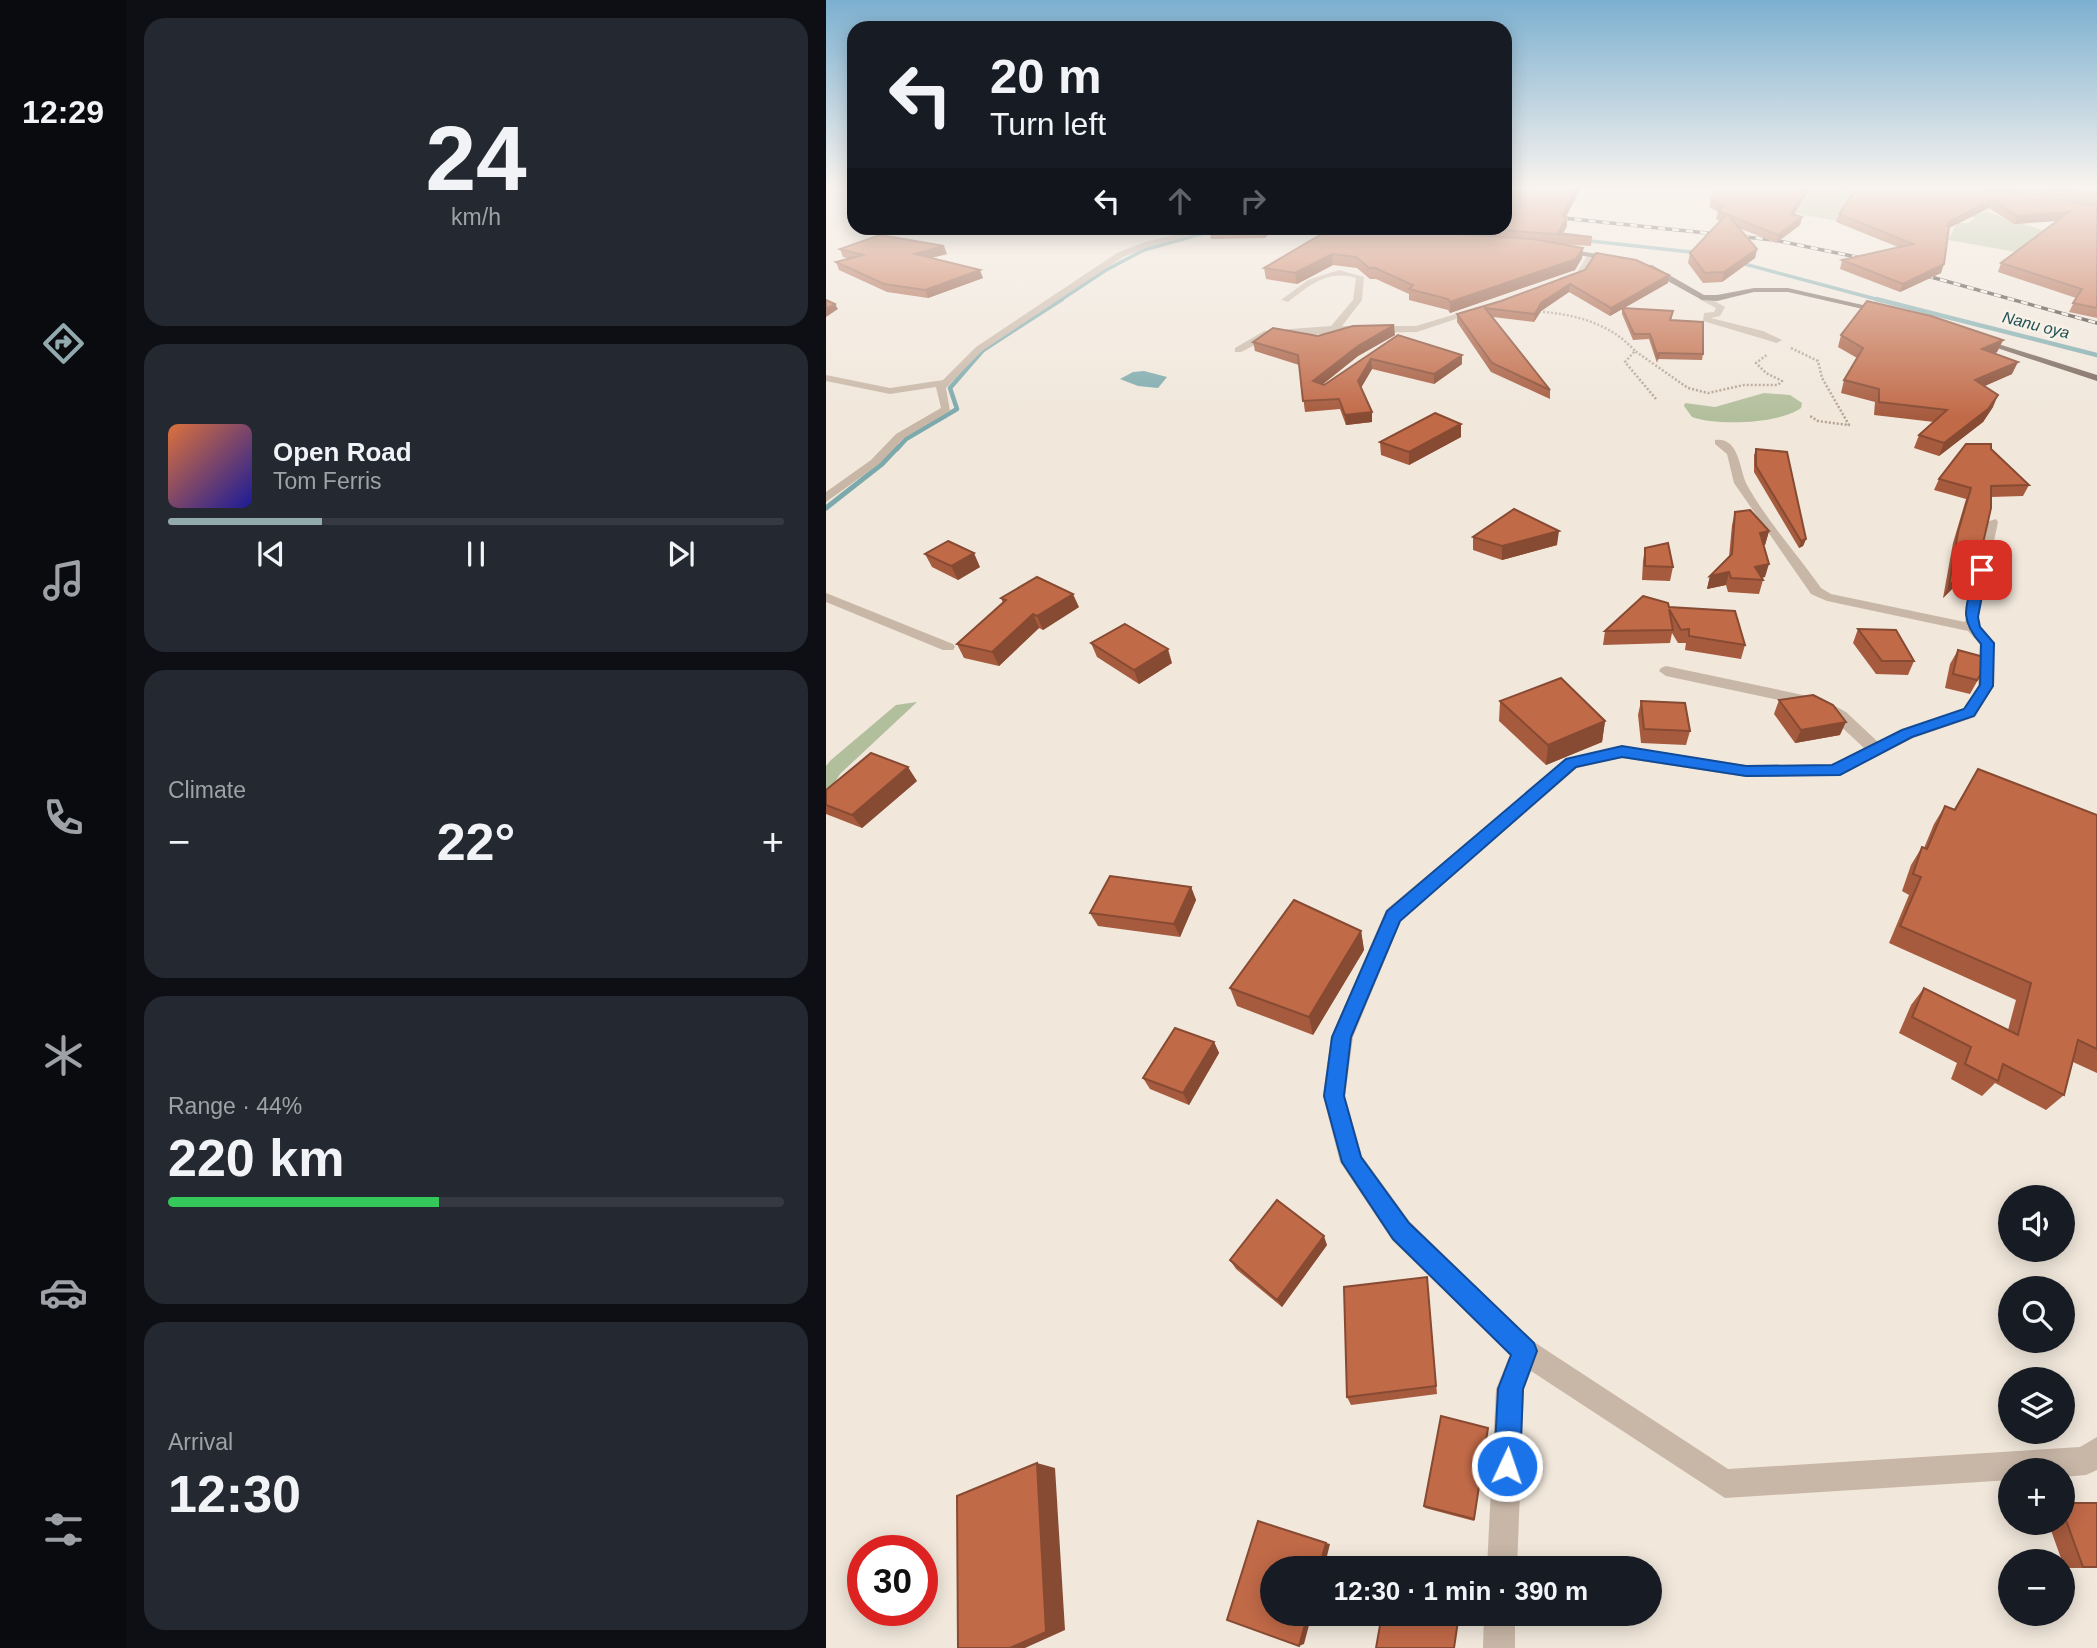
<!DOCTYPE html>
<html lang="en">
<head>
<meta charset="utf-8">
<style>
  body { margin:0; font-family:Helvetica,sans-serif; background:#242831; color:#f1f3f6; height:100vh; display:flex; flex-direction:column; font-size:26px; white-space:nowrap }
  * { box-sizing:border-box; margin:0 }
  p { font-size:23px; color:#9ea1a6 }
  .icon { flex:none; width:38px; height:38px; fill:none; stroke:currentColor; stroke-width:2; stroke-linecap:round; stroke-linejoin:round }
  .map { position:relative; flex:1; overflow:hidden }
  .panel { display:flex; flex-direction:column; gap:18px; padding:18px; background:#0d0f14; width:700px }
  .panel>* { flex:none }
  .guide { position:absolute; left:21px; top:21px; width:665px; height:214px; border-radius:21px; box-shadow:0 4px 18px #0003; background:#171b24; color:#f1f3f6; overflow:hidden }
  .controls { position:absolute; left:1172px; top:1185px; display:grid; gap:14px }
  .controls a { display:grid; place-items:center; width:77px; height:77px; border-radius:50%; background:#171b24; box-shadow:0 4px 18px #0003; font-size:35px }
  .speed { position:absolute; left:21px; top:1535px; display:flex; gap:14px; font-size:35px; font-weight:700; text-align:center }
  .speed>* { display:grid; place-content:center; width:91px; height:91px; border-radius:50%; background:#171b24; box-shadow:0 4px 18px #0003; line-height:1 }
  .speed .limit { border:10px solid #d22; background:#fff; color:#111 }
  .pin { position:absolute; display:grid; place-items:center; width:60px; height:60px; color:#fff; margin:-30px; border-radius:14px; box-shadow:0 4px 10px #0006 }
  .me { position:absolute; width:77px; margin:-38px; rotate:3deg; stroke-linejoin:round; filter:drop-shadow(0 0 5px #0008) }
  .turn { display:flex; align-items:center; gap:24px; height:147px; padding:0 28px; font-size:32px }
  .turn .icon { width:91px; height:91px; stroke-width:2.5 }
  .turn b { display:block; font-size:49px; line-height:60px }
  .lanes { display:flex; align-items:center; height:66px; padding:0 28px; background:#0003; justify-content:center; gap:35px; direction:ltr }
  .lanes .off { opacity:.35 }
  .big { font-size:52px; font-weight:800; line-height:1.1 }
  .panel .tile { flex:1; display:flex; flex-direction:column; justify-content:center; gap:10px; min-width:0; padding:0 24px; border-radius:21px; background:#242831 }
  .panel .dial { align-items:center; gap:0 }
  .dial b { font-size:91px; line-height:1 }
  .song { display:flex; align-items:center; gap:21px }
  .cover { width:84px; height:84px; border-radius:10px; background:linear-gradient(135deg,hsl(20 70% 55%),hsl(240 70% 35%)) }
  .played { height:7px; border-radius:4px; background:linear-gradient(90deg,#92a9ae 25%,#363941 25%) }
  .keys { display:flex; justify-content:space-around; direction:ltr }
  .heat { display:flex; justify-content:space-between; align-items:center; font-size:38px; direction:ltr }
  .charge { height:10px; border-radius:5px; background:linear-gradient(90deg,#34c759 44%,#363941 0) }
  .trip { position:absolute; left:434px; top:1556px; width:402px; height:70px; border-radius:35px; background:#171b24; box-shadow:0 4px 18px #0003; font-weight:800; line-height:70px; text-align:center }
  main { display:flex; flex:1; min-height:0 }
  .tabs { display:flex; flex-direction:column; width:126px; justify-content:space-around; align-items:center; background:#090b0e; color:#9ea1a6 }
  .tabs .icon { width:49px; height:49px }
  .tabs .current { color:#92a9ae }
  .tabs b { font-size:32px; color:#f1f3f6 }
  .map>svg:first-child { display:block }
</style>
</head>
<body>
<main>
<nav class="tabs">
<b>12:29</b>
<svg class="icon current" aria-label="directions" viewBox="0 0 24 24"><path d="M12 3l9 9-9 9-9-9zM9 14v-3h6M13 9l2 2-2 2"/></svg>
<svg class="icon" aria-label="music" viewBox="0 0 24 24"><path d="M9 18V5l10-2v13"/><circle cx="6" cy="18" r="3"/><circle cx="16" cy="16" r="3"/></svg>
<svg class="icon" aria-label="phone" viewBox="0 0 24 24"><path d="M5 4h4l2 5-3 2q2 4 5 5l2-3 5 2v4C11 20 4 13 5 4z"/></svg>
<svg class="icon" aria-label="climate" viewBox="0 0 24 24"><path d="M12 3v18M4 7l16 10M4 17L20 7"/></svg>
<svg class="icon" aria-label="car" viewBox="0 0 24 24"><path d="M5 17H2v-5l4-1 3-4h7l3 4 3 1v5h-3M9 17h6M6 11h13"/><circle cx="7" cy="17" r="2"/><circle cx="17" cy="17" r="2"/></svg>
<svg class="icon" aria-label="filters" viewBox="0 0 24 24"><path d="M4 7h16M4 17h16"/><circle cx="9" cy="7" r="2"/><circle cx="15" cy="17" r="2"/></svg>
</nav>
<section class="panel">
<div class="tile dial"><b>24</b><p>km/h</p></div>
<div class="tile">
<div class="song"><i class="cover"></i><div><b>Open Road</b><p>Tom Ferris</p></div></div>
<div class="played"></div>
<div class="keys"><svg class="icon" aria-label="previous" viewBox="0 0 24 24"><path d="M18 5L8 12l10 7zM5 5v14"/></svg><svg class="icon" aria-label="pause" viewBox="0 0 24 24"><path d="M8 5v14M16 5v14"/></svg><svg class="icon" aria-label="next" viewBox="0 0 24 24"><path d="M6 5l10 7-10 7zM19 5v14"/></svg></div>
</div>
<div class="tile"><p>Climate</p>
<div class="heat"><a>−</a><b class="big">22°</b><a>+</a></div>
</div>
<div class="tile"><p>Range · 44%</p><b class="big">220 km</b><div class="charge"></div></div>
<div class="tile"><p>Arrival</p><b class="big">12:30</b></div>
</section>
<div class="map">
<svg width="1271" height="1648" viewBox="0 0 1271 1648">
  <rect width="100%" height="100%" fill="#f1e7db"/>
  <g fill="#b2bf9c">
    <polygon points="921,186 1015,186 1015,190 1046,194 1019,207 1011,216 1027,219 1023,223 884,198"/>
    <polygon points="1161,212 1258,244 1271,266 1122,240 1131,223 1142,223 1149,218 1144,216"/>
    <path d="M938 393 964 395 976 403 975 408C953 424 890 426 866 417L858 406 859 403 889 407Z"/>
    <polygon points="91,702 14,774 0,796 0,766 5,760 70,705"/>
  </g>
  <polygon fill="#7ba9ac" points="318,371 341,377 332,388 312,386 294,379 307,372"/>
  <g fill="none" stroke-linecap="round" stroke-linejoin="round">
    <g stroke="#7ba9ac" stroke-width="3.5">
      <polyline points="755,240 874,253"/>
      <polyline points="911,262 1057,301"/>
      <polyline points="233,301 280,270 318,250 396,228"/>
    </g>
    <g stroke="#7ba9ac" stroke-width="4.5">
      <polyline points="1050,299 1271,355"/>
      <polyline points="71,449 80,439 131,409 124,388 157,350 236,299"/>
    </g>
    <polyline stroke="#7ba9ac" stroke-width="5" points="0,508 56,464 72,447"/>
    <g stroke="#b4a292" stroke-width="2.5" stroke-dasharray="2 2" stroke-linecap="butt">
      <path d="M709 311C747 314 783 322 809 351"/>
      <polyline points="965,348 992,361 996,378 1023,425 992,421 984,416"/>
      <polyline points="830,399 799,362 809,351 862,388 882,393 918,385 952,385 956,381 940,373 930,363 942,354"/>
    </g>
    <g fill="#c8b7a7" fill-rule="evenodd">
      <polygon points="204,228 212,228 206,232 202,230"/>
      <polygon points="377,228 388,228 325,246 297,257 156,351 120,388 124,411 78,438 53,464 0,502 0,492 45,460 70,434 115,408 110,387 64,394 0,381 0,375 64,388 117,380 150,347 291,253 319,242"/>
      <polygon points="763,253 770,255 757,276 733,282 733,278 751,272"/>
      <path d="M513 270 538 277 536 300 516 326H590L653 307 657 310 591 332 448 335 415 352H409V348L438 331 505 326 527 300 530 278C503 269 482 286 462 302L455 300 482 280Z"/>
      <polygon points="876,294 899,307 894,316 885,318 937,331 956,340 951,343 877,321 878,313 888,312 890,308 873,299"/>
      <path d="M889 440C914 437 913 470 921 485 941 521 971 554 995 588L1005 594 1139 622 1160 522 1170 519 1172 522 1152 617 1154 627 1168 643V686L1149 717 1087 738 1015 775 920 777 796 758 751 768 575 921 527 1037 519 1096 536 1156 584 1222 708 1342 902 1469 1254 1447 1271 1437V1470L1260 1475 1237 1477V1470H1185V1480L899 1498 705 1371 698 1389 691 1568H661L670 1389 684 1355 566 1240 514 1162 497 1096 505 1037 560 910 740 759 796 746 920 765H1007L1039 749 1008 720 986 707 840 676 833 671 835 668 840 666 996 699 1020 712 1052 742 1075 730 1137 709 1152 686 1154 644 1142 631 1001 601 985 594 908 483 901 454 889 444Z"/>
      <polygon points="0,593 127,644 129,647 127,650 117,650 0,602"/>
      <polygon points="658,1614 689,1614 689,1648 657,1648"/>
    </g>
    <g fill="#766459" fill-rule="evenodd">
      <polygon points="733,248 792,257 796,259 792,261 730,252"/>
      <polygon points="820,265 826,265 878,295 891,295 928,288 962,288 1063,311 1059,314 962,292 928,292 891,301 876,300 820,269"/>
      <polygon points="1150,337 1271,375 1271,381 1150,341"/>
    </g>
    <g stroke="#352c28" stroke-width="3.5">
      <g id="rail">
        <polyline points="679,212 948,240 1050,261"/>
        <polyline points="1087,272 1271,323"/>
      </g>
    </g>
    <use href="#rail" stroke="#f8f1e7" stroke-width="2.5" stroke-dasharray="7" stroke-linecap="butt"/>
  </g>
  <g fill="#a65b3e">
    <polygon points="679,186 753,186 752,193 740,217 741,226 737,233 766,237 765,246 733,244 756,258 749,270 624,313 622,310 583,300 583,294 550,279 544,279 531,268 507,265 471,284 440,279 438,268 611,230 611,228 679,228"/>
    <polygon points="890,186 986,186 967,215 976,217 974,225 950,243 913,228 931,249 929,258 896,282 877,283 862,263 864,253 894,221 890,219 892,212 883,207 885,200"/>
    <polygon points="997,186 1271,187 1271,205 1209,193 1166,190 1271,206 1271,318 1243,312 1250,298 1172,272 1175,263 1232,221 1188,224 1163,208 1123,228 1115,273 1074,292 1014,269 1016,260 1072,247 1010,222 1013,214 1029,190"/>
    <polygon points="448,228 439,238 385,239 383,229"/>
    <polygon points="14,249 121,254 105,258 157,278 102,298 61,292 13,270 10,262 24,259 17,257"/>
    <polygon points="759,270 842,283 798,308 846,316 845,320 877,354 876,360 832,359 831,363 823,339 807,340 796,314 796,309 784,316 743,292 715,311 708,322 667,317 724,390 724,399 665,372 631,322 631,314 675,301"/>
    <polygon points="569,335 532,356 496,385 498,385 572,335 636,364 608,384 546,369 535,388 546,412 546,422 520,425 514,409 479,412 473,365 429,351 427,342 492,336"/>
    <polygon points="1015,335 1177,340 1171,352 1168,354 1186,374 1158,386 1167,407 1157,422 1113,456 1088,448 1093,435 1108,422 1048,415 1049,402 1015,393 1018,380 1031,358 1012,347"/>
    <polygon points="635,437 583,465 555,455 554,442"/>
    <polygon points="930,449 980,539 977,546 973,548 928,472 928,455"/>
    <polygon points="1165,449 1203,485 1197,496 1165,497 1150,574 1144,586 1139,576 1117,598 1127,543 1140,499 1108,490 1113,479"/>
    <polygon points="909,512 943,531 939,545 938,545 939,577 935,578 937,580 933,594 902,592 900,585 881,589 884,576 903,557 906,525"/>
    <polygon points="647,537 731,545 676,560 647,550"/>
    <polygon points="819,548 847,567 844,581 816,580 817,561"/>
    <polygon points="99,554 154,567 132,580 106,567"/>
    <polygon points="175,598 253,607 217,630 213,628 173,666 138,658 131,644 177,603"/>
    <polygon points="843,607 919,645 915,659 859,650 860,643 852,643 846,633 844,643 777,645 779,631"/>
    <polygon points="1032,629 1088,661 1082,675 1050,674 1027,643"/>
    <polygon points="265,643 346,663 313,684 271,657"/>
    <polygon points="1132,650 1157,671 1144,694 1119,688 1124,664"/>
    <polygon points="953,700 1014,735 969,743 948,714"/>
    <polygon points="674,701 779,721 776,742 720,765 673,721"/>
    <polygon points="815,701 864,731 860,745 815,743 812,715"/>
    <polygon points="1152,769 1271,815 1271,1073 1247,1062 1238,1095 1220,1110 1169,1083 1156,1096 1125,1079 1131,1063 1073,1033 1085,1005 1098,988 1182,1030 1190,1000 1063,943 1083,895 1076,891 1085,865 1096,847 1098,848 1108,824 1119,806 1128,809"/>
    <polygon points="91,781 36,828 0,814 0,790"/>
    <polygon points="365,887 370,900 354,937 272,926 264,913"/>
    <polygon points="535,931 538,950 487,1035 411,1006 404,988"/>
    <polygon points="388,1042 393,1053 363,1105 324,1089 317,1078"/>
    <polygon points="501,1245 456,1307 410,1269 404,1260"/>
    <polygon points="601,1277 611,1394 525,1405 521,1397"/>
    <polygon points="662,1428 648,1521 599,1508 598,1506"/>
    <polygon points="1237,1503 1271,1503 1271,1568 1238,1568 1237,1561 1236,1561 1222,1522 1237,1522"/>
  </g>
  <g fill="#874a32">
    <polygon points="752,186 753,186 752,193 735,226 736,217"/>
    <polygon points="983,186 986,186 963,222 965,214"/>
    <polygon points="1166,200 1163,208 1121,229 1121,226 1124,221"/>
    <polygon points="1243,212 1239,220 1188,224 1191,216"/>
    <polygon points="741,217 741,226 736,235 732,233"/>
    <polygon points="976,217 974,225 950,243 952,235"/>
    <polygon points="438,228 448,228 439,238"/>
    <polygon points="118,246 121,254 92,261 89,254"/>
    <polygon points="757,248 756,258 749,270 624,313 624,302"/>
    <polygon points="931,249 929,258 896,282 898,272"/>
    <polygon points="506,254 507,265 471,284 469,273"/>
    <polygon points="1118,264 1115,273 1074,292 1077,284"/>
    <polygon points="154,270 157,278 102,298 99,290"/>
    <polygon points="843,275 842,283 784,316 785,308"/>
    <polygon points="744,284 743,292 715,311 708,322 709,314 715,303"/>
    <polygon points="9,304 12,309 0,317 0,309"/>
    <polygon points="568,325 569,335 532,356 488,391 487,381 532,346"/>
    <polygon points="1177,340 1171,352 1151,361 1156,349"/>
    <polygon points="636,355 636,364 608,384 608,374"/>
    <polygon points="545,359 546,369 533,391 532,381"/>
    <polygon points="1192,362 1186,374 1143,393 1149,380"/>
    <polygon points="1172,395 1167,407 1157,422 1113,456 1118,443"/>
    <polygon points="546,412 546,422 520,425 519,415"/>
    <polygon points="635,424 635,437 583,465 583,452"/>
    <polygon points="733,531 731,545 676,560 676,546"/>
    <polygon points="943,531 939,545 930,546 934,533"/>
    <polygon points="980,539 977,546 973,548 975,541"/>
    <polygon points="148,553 154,567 132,580 125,566"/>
    <polygon points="943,564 939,577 925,580 929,567"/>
    <polygon points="1145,564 1139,576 1117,598 1123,586"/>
    <polygon points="903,572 900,585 881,589 884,576"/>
    <polygon points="247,594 253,607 217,630 211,616"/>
    <polygon points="207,614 213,628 173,666 166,652"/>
    <polygon points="342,649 346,663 313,684 308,670"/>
    <polygon points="779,721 776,742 720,765 722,745"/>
    <polygon points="1020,722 1014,735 969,743 975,730"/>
    <polygon points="82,767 91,781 36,828 26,815"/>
    <polygon points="365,887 370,900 354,937 348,924"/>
    <polygon points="535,931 538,950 487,1035 483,1017"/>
    <polygon points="388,1042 393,1053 363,1105 357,1093"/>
    <polygon points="498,1236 501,1245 456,1307 451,1300"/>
    <polygon points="211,1463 229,1468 239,1630 199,1648 184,1648"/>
    <polygon points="500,1543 504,1544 498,1568 493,1568"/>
    <polygon points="482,1614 486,1614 478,1644 473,1646"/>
  </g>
  <g fill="#c16a48" stroke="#874a32" stroke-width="2">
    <polygon points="679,186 752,186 736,217 741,217 732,233 766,237 648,228 679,228"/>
    <polygon points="890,186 983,186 965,214 976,217 952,235 892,211 897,206 885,200"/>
    <polygon points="1032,186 1124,186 1212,195 1271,206 1271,308 1247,303 1256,289 1175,263 1243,212 1191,216 1166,200 1124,221 1121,226 1123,227 1118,264 1077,284 1016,260 1087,244 1013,214"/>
    <polygon points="1214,186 1271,187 1271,197"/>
    <polygon points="901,214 931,249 898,272 879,273 864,253"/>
    <polygon points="386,228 438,228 383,229"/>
    <polygon points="506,228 581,228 600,232 604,229 632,234 706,239 757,248 750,259 624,302 622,299 583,289 587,285 549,268 543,268 530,257 506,254 469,273 438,268"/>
    <polygon points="54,235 118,246 89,254 154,270 99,290 58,284 10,262 37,255 14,249"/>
    <polygon points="770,253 810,260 843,275 785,308 744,284 715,303 709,314 659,308 724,390 666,363 631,314 675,301 759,270"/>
    <polygon points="0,300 9,304 0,309"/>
    <polygon points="1041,301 1105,316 1177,340 1156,349 1192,362 1149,380 1172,395 1162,409 1118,443 1093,435 1121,410 1053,402 1053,389 1018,380 1037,348 1015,335"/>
    <polygon points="796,308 847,311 844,320 877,322 877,354 833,353 832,357 824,334 808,334"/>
    <polygon points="568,325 532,346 487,381 498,385 572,335 636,355 608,374 545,359 532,381 546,412 519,415 513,399 477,401 472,355 427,342 447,328 492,336 527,326"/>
    <polygon points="609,413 635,424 583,452 554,442"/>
    <polygon points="1140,444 1165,444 1165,449 1203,485 1165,486 1165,508 1150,574 1145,564 1123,586 1132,532 1145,488 1113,479"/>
    <polygon points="930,449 961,452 980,539 975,541 930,466"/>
    <polygon points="688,509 733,531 676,546 647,537"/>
    <polygon points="924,510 943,531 934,533 943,564 929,567 937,580 905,578 903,572 884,576 906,554 909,512"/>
    <polygon points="122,541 148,553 125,566 99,554"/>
    <polygon points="842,543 847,567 819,566 819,548"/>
    <polygon points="211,577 247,594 211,616 207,614 166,652 131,644 180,600 175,598"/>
    <polygon points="817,596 842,603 843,607 909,611 919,645 863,636 863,629 855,630 843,609 847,630 779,631"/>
    <polygon points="299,624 342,649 308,670 265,643"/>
    <polygon points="1032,629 1070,630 1088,661 1056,661"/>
    <polygon points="1132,650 1158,657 1157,671 1151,680 1127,674"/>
    <polygon points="735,678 779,721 722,745 674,701"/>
    <polygon points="987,695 1007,705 1020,722 975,730 953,700"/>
    <polygon points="815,701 859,703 864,731 818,729"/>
    <polygon points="45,753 82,767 26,815 0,805 0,790"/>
    <polygon points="1152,769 1271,815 1271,1049 1252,1040 1238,1095 1177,1064 1172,1081 1139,1064 1145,1047 1086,1017 1098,988 1192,1035 1205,983 1074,926 1095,877 1087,874 1096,847 1101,849 1119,806 1129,810"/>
    <polygon points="284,876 365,887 348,924 264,913"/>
    <polygon points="468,900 535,931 483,1017 404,988"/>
    <polygon points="349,1028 388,1042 357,1093 317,1078"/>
    <polygon points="451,1200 498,1236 451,1300 404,1260"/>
    <polygon points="601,1277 610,1386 521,1397 518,1287"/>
    <polygon points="615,1416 662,1428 648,1519 598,1506"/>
    <polygon points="211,1463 220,1632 184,1648 132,1648 131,1496"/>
    <polygon points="1237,1503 1271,1503 1271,1567 1257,1567 1237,1512"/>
    <polygon points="432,1521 500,1543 493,1568 446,1568 446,1614 482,1614 473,1646 401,1620"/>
    <polygon points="566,1562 590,1568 565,1568"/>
    <polygon points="556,1614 633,1614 628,1648 550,1648"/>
  </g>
  <linearGradient id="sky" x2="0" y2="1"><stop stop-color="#7cb0d0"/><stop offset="0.45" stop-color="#f9f4ef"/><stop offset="1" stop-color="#f9f4ef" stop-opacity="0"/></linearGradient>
  <rect width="1271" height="417" fill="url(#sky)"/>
  <path fill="#1a73e8" stroke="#114b97" stroke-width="2" d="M1156 566 1161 570 1152 617 1154 627 1168 643 1167 686 1148 716 1086 737 1014 775 920 776 796 757 750 767 574 921 525 1037 518 1096 535 1157 583 1223 708 1343 711 1351 697 1389 694 1466 690 1475 681 1479 672 1475 668 1466 672 1389 685 1355 567 1239 516 1162 498 1096 506 1037 561 911 740 759 796 746 920 766 1006 765 1076 730 1138 709 1154 685 1155 644C1130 616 1142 603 1150 570Z"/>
  <g text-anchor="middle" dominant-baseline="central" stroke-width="5" stroke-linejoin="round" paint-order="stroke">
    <g font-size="16" font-style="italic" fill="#1f4f55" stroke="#f8f1e7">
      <text transform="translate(1210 325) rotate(14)">Nanu oya</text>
    </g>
  </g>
</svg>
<div class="controls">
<a><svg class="icon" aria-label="sound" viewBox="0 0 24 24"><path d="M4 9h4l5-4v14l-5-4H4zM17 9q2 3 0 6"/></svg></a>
<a><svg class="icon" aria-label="search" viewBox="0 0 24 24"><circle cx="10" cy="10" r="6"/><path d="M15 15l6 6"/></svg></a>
<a><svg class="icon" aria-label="layers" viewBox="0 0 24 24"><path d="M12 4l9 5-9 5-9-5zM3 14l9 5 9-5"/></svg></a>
<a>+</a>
<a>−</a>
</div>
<div class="speed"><div class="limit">30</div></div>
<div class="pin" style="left:1156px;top:570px;background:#d93025"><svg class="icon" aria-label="arrive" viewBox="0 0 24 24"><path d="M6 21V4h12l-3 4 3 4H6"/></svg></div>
<svg class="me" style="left:681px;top:1466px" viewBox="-20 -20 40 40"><circle r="17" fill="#1a73e8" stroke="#fff" stroke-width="3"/><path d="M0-11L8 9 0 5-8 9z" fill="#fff"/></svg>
<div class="trip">12:30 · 1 min · 390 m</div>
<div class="guide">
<div class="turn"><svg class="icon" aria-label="left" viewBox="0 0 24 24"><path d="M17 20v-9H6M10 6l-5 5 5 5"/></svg><div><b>20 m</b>Turn left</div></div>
<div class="lanes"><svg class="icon" aria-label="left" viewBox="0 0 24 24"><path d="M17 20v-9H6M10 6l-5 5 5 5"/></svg><svg class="icon off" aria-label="ahead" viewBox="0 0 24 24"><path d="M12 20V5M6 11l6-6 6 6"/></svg><svg class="icon off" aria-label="right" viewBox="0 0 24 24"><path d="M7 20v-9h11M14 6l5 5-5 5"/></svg></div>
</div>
</div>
</main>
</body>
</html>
